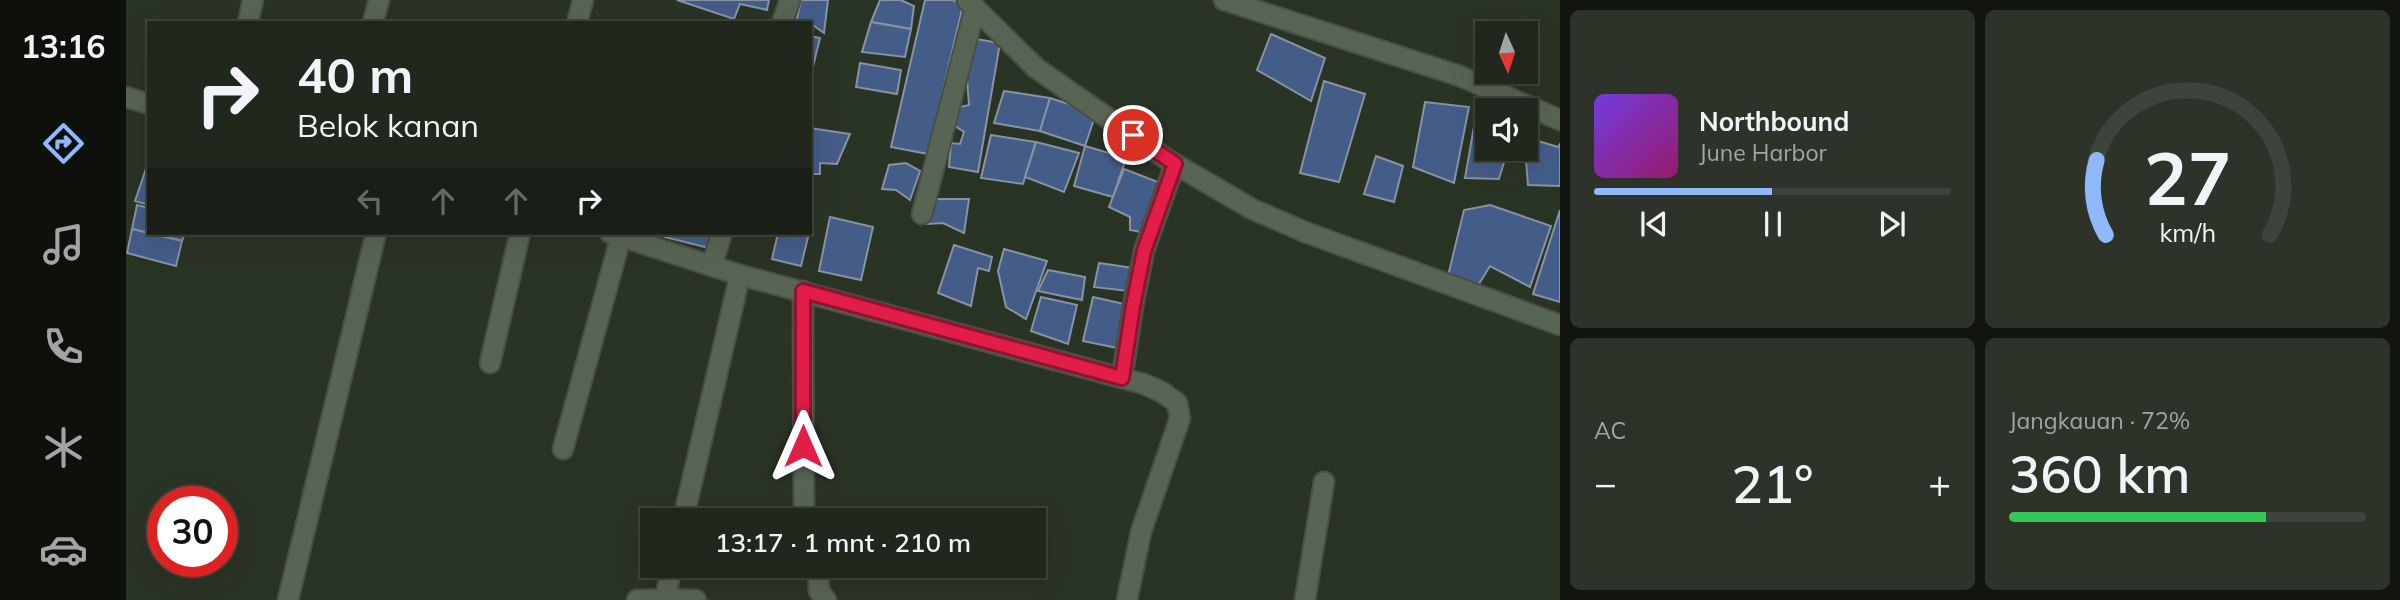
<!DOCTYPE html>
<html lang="id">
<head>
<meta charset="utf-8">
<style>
  body { margin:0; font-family:Mulish,sans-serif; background:#2d3329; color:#f1f3f6; height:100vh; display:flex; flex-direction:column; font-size:26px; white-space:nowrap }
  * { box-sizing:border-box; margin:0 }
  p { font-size:23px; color:#a2a5a3 }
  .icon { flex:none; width:38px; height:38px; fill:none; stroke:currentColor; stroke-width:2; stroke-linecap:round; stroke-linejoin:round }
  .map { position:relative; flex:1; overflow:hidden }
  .side { display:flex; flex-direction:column; gap:10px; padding:10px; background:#12150f; width:840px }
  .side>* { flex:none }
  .hud { position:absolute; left:21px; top:21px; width:665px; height:214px; border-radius:0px; box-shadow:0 7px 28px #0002,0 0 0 2px #3d443b; background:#20271c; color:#f1f3f6; overflow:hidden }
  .needle { width:46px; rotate:177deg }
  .fabs { position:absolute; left:1349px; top:21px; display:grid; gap:14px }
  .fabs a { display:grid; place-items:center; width:63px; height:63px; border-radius:0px; background:#20271c; box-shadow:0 7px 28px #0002,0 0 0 2px #3d443b; font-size:35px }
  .speed { position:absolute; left:21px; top:486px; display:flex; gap:14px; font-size:35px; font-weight:700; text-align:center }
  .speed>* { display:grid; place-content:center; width:91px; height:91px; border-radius:50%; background:#20271c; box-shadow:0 7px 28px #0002,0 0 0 2px #3d443b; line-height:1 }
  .speed .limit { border:10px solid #d22; background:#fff; color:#111 }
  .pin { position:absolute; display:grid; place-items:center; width:60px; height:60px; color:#fff; margin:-30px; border:4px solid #fff; border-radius:50%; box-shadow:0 2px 7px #0007 }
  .me { position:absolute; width:77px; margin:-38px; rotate:0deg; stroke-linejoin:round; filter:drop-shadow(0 0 5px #0008) }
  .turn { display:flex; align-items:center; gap:24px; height:147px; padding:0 35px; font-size:32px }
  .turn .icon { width:91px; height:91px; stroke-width:2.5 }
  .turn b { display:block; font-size:49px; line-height:60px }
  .lanes { display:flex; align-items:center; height:66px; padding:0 35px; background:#0003; justify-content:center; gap:35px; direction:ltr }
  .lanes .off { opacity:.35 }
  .big { font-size:52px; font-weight:600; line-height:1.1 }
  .side .widget { flex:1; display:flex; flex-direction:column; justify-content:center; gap:10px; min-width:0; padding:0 24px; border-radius:10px; background:#2d3329 }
  .side .dial { align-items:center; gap:0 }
  .dial svg { height:182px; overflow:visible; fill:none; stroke:#3d443b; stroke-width:7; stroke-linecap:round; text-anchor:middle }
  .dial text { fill:#f1f3f6; stroke:none }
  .song { display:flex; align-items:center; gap:21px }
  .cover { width:84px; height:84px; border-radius:10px; background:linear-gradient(135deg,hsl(260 70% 55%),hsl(320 70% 35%)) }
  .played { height:7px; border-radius:4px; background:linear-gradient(90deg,#90b8fd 50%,#3d443b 50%) }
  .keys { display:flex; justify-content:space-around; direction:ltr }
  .heat { display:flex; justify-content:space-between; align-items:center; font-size:38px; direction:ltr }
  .charge { height:10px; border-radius:5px; background:linear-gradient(90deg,#34c759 72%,#3d443b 0) }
  .side .tiles { flex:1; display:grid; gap:10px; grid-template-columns:repeat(2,1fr) }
  .trip { position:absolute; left:514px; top:508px; width:406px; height:70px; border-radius:0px; background:#20271c; box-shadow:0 7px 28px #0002,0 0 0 2px #3d443b; font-weight:600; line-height:70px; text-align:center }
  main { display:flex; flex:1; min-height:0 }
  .menu { display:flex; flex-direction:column; width:126px; justify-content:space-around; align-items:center; background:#0d100b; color:#a2a5a3 }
  .menu .icon { width:49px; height:49px }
  .menu .active { color:#90b8fd }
  .menu b { font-size:32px; color:#f1f3f6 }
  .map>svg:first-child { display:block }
</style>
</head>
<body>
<main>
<nav class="menu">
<b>13:16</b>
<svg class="icon active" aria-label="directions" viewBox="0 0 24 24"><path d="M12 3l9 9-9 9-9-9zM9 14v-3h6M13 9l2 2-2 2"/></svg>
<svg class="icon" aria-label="music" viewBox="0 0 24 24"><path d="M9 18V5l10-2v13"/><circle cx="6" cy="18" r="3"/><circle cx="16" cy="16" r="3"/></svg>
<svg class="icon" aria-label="phone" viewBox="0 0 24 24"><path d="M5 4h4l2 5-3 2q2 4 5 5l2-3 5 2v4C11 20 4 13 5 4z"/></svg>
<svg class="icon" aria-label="climate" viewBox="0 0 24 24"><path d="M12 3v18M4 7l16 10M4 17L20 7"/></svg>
<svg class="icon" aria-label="car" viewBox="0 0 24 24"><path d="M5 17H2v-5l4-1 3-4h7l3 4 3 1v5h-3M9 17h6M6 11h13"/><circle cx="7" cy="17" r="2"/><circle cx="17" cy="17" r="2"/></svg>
</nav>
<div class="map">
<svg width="1434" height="600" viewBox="0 0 1434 600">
  <rect width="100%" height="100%" fill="#2a3425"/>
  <g fill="#445d88" stroke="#8792a3" stroke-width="2">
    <polygon points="551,0 643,0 641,10 614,4 608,19"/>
    <polygon points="675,0 702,0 698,33 684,23 670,23"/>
    <polygon points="754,0 775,0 788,6 785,29 745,22"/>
    <polygon points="799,0 827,0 837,5 802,154 765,147"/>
    <polygon points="745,22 785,29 779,57 736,52"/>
    <polygon points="1145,34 1199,58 1185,101 1131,70"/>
    <polygon points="684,36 694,38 684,79"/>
    <polygon points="850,39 874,43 852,172 823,167 825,143 834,144 838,132 829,126 833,107 843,105 840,68"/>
    <polygon points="734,63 775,70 771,94 730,87"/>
    <polygon points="1198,81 1239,94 1213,182 1174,173"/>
    <polygon points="878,91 924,98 914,131 868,123"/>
    <polygon points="924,98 970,113 959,146 914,131"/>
    <polygon points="1299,102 1343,107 1328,183 1287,167"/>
    <polygon points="1375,106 1379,110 1362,110 1362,149 1382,149 1373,179 1339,178 1351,109"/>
    <polygon points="684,128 724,134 711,164 694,163 694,174 684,174"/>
    <polygon points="865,135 910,142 897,184 855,178"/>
    <polygon points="1409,140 1432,147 1434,144 1434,186 1402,185 1400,161"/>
    <polygon points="910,142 953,153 938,192 899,177"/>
    <polygon points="959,146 1000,158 987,197 948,186"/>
    <polygon points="1250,156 1277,166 1268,202 1238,194"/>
    <polygon points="23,160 23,205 9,201"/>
    <polygon points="780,163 794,171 784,200 770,190 756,189 763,165"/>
    <polygon points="998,169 1032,182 1015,232 1004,230 1004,217 983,207"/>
    <polygon points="808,199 843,199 838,233 817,223 802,224"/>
    <polygon points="11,205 23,208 23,233 59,233 56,241 6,229"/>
    <polygon points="1364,205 1425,226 1404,287 1364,266 1351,287 1321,280 1338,210"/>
    <polygon points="1434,210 1434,302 1407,294"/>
    <polygon points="704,217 747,227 735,280 693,271"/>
    <polygon points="6,229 56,241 50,266 1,253"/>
    <polygon points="541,233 590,233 587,249 539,237"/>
    <polygon points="652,233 683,233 675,266 646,259"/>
    <polygon points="828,245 866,257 863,271 852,268 845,306 812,293"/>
    <polygon points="878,249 921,261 900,319 880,307 872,271"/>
    <polygon points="973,263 1015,269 1010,292 968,287"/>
    <polygon points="922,270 959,277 956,300 912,291"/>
    <polygon points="915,297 951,305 942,344 905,331"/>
    <polygon points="967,297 1007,306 1001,350 957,341"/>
  </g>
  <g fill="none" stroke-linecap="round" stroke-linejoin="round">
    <g stroke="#485044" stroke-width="23">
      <g id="street">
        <polyline points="841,0 910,68 1042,160 1126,209 1179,232 1434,325"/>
        <polyline points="1098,0 1334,76 1434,120"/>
        <polyline points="122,23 127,0"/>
        <polyline points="247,23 253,0"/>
        <polyline points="451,23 457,0"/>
        <polyline points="656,23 664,0"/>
        <polyline points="0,97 23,104"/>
        <polyline points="796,214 849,8"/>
        <polyline points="484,233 614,275 1018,384 1036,392 1051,403 1054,418 1015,532 1001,600"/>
        <polyline points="586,265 596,233"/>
        <polyline points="677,291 678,520"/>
        <polyline points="364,363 394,233"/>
        <polyline points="996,378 1007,306 1018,251 1049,164"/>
        <polyline points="437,449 495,236"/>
        <polyline points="557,520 614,275"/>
        <polyline points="692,565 693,591 700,600"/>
        <polyline points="539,599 570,600"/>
        <polyline points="162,600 250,233"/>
        <polyline points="511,600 539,599 546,565"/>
        <polyline points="1179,600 1198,482"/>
      </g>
    </g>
    <use href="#street" stroke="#596554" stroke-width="19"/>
  </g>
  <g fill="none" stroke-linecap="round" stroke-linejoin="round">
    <g stroke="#92132f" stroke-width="18">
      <polyline id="route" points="677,446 677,291 996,378 1007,306 1018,251 1049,164 1007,135"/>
    </g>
    <use href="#route" stroke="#e11d48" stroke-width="12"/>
  </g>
</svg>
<div class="fabs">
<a><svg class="needle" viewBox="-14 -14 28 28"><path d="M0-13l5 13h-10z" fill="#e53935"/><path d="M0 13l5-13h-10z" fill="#a2a5a3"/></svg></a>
<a><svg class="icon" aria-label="sound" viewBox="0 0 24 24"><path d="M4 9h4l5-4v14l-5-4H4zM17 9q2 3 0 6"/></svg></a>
</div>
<div class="speed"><div class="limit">30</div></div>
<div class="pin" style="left:1007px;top:135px;background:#d93025"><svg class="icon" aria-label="arrive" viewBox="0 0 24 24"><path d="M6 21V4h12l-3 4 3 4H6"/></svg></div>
<svg class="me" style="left:677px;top:446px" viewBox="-20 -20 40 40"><path d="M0-17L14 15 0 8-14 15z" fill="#e11d48" stroke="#fff" stroke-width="4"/></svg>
<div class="trip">13:17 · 1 mnt · 210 m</div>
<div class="hud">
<div class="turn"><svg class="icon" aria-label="right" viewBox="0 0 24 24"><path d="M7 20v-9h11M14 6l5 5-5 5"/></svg><div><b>40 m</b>Belok kanan</div></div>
<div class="lanes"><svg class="icon off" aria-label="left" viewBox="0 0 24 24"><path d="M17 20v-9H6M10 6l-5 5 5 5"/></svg><svg class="icon off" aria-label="ahead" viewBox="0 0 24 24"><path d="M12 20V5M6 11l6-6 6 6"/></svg><svg class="icon off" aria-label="ahead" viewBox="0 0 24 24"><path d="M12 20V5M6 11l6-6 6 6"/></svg><svg class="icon" aria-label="right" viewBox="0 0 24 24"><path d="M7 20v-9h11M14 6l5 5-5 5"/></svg></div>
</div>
</div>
<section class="side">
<div class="tiles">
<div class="widget">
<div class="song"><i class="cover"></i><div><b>Northbound</b><p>June Harbor</p></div></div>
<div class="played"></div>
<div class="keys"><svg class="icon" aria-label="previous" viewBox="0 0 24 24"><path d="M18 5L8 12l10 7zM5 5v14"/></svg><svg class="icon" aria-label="pause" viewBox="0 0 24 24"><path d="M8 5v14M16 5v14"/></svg><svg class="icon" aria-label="next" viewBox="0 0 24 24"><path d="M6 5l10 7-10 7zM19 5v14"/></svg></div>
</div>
<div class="widget dial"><svg viewBox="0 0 100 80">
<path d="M14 69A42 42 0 1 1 86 69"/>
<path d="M14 69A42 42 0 0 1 10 36" stroke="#90b8fd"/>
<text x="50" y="56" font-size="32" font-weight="700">27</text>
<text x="50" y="72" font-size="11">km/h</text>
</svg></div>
<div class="widget"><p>AC</p>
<div class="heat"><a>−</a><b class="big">21°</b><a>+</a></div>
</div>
<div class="widget"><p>Jangkauan · 72%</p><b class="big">360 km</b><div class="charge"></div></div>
</div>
</section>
</main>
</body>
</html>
